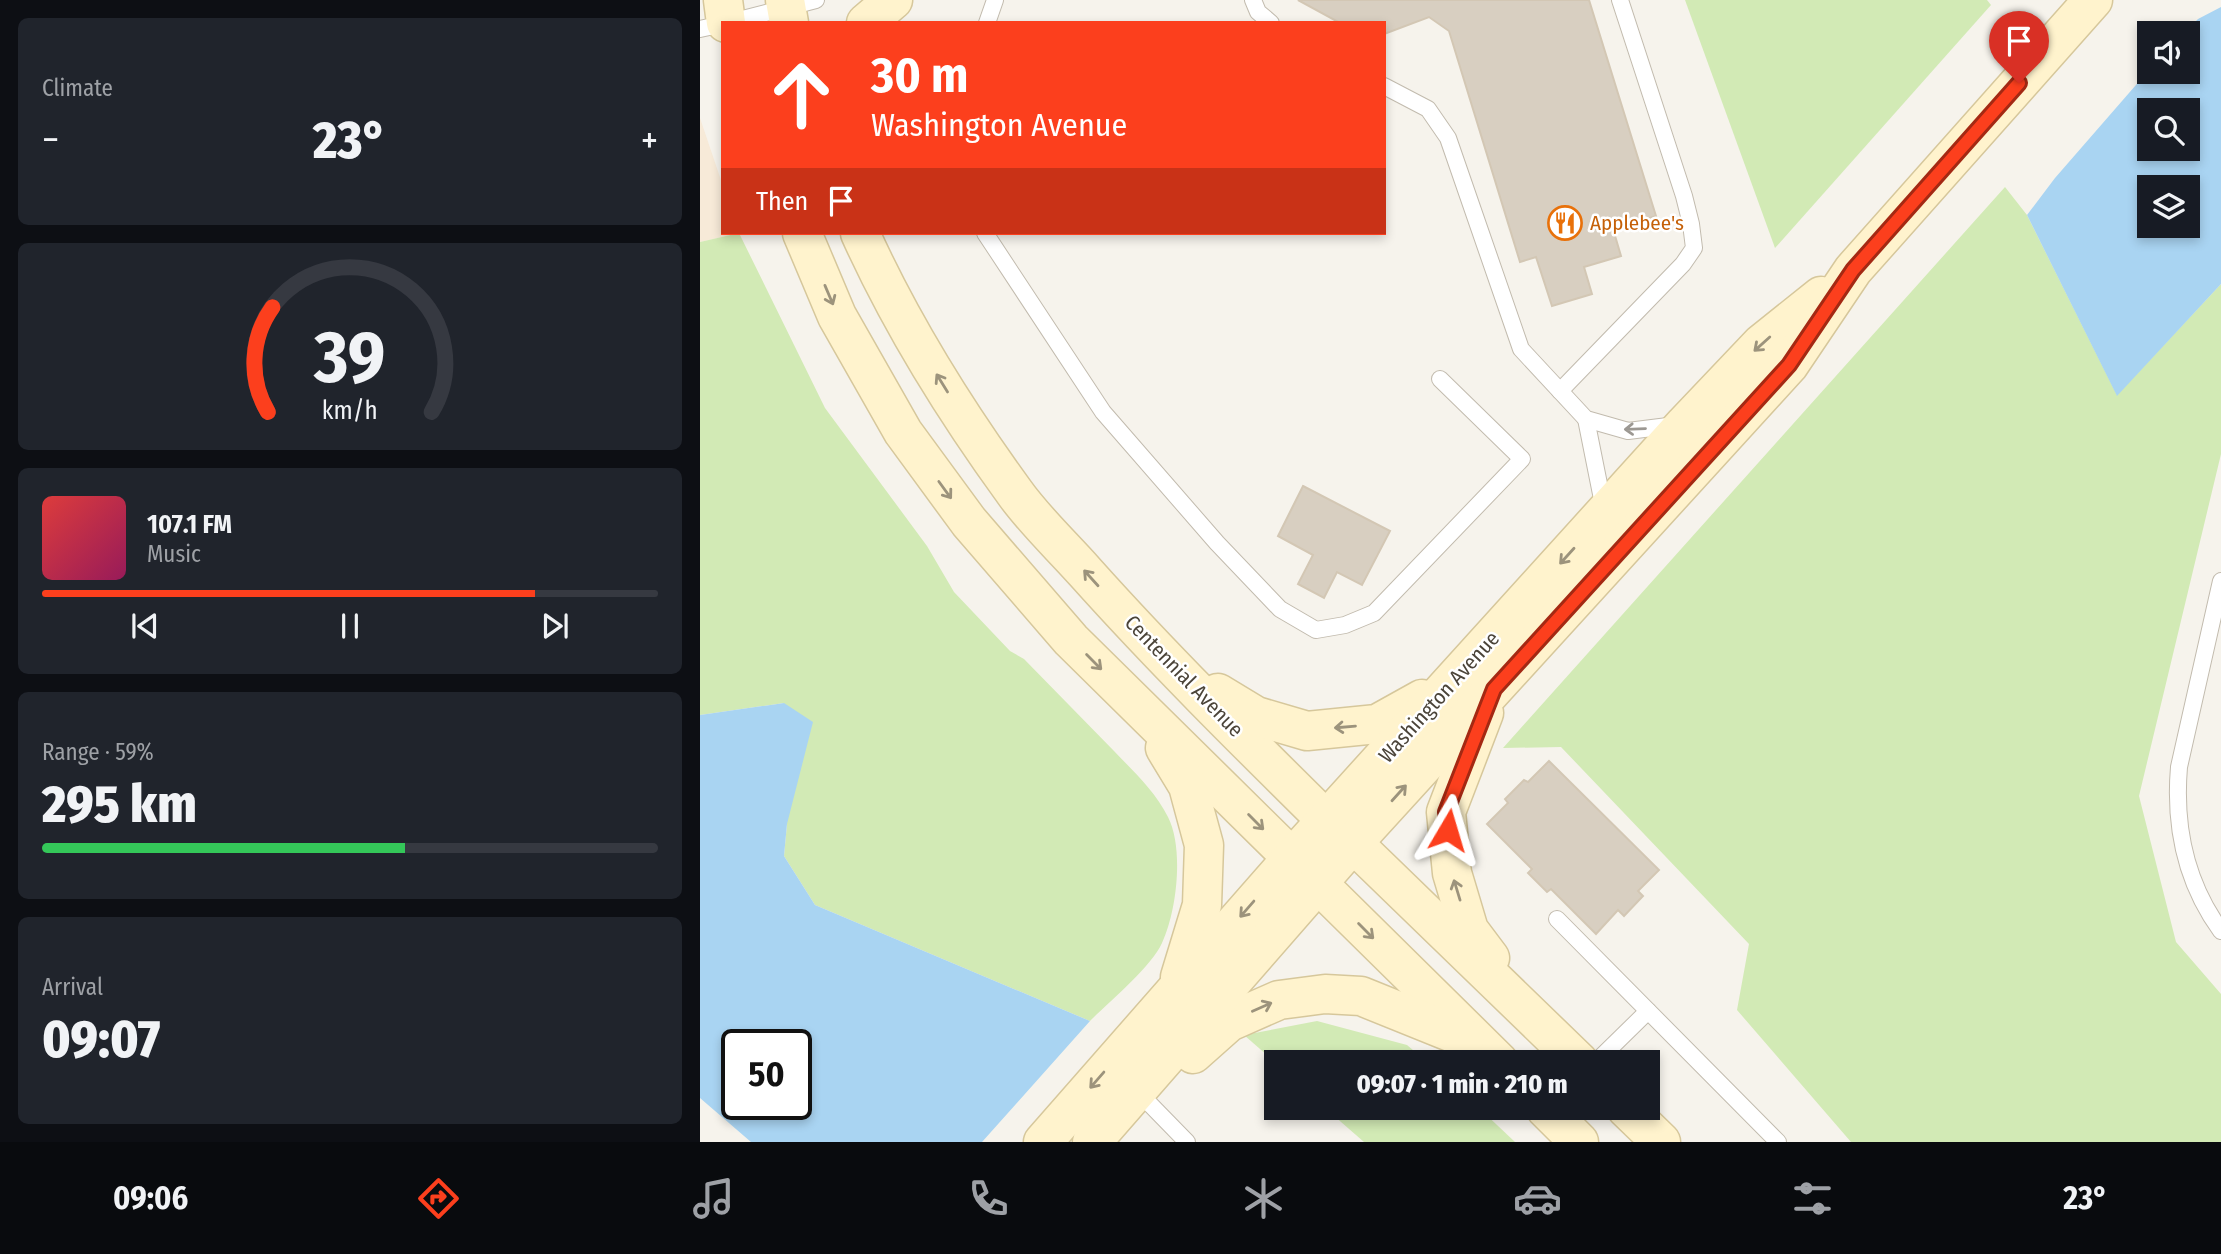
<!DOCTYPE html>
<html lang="en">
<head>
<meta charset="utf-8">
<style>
  body { margin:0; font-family:"Fira Sans Condensed",sans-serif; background:#20242c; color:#f1f3f6; height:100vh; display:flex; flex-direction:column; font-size:26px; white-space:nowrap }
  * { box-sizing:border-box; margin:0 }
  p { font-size:23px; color:#9ea1a6 }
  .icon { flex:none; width:38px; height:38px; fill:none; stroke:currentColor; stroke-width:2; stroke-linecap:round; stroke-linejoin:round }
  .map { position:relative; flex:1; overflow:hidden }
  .details { display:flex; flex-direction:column; gap:18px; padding:18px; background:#0d0f14; width:700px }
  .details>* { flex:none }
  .guide { position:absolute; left:21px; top:21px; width:665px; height:214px; border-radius:0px; box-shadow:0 4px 10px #0003; background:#fc3f1d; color:#fff; overflow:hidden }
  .buttons { position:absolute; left:1437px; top:21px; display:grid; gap:14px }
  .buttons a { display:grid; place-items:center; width:63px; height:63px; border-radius:0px; background:#171b24; box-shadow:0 4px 10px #0003; font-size:35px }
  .speed { position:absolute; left:21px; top:1029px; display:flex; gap:14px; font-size:35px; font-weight:700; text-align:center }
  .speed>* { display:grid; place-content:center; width:91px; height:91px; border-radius:50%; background:#171b24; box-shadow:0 4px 10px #0003; line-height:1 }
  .speed .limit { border:4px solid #111; border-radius:10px; background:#fff; color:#111 }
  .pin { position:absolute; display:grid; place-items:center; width:60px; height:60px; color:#fff; margin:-72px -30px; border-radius:50% 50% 50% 0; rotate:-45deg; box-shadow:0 0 7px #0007 }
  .pin .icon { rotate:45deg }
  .me { position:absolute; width:77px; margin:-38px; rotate:7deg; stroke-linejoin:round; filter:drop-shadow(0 0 5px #0008) }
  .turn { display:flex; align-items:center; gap:24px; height:147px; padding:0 35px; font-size:32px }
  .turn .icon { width:91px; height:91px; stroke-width:2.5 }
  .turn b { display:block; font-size:49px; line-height:60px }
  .then { display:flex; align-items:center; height:66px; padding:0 35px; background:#0003; gap:14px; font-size:26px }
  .big { font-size:52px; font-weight:800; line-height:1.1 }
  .details .card { flex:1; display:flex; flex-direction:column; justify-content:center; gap:10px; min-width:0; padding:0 24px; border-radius:10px; background:#20242c }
  .details .dial { align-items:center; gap:0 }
  .dial svg { height:182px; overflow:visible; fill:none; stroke:#363941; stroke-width:7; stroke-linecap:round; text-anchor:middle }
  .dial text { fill:#f1f3f6; stroke:none }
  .song { display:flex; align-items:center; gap:21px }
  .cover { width:84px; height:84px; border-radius:10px; background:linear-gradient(135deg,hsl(0 70% 55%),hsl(330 70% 35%)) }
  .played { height:7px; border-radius:4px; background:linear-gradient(90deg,#fc3f1d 80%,#363941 80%) }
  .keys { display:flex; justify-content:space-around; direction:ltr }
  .heat { display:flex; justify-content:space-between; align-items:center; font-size:38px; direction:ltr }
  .charge { height:10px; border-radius:5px; background:linear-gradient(90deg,#34c759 59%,#363941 0) }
  .trip { position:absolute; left:564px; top:1050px; width:396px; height:70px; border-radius:0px; background:#171b24; box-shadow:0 4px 10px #0003; font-weight:800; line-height:70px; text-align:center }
  .tab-bar { display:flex; height:112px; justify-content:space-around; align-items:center; background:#090b0e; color:#9ea1a6 }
  .tab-bar .icon { width:49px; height:49px }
  .tab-bar .current { color:#fc3f1d }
  .tab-bar b { font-size:32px; color:#f1f3f6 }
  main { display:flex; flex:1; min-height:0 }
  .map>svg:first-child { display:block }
</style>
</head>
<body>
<main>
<section class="details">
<div class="card"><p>Climate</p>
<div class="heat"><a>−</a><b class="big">23°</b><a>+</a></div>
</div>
<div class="card dial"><svg viewBox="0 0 100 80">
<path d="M14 69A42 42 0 1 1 86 69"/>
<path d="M14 69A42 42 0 0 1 16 23" stroke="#fc3f1d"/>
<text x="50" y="56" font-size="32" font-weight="700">39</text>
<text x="50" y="72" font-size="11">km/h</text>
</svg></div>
<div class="card">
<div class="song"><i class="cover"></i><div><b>107.1 FM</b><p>Music</p></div></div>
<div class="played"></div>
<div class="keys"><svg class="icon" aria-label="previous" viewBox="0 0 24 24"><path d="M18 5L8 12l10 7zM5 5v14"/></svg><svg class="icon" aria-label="pause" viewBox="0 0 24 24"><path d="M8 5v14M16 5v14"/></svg><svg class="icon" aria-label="next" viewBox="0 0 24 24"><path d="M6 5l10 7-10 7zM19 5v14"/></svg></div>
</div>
<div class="card"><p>Range · 59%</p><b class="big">295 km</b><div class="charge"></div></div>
<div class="card"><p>Arrival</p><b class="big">09:07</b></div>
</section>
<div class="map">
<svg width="1521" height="1142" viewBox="0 0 1521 1142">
  <rect width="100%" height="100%" fill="#f6f3ec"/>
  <polygon fill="#f7ead8" points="0,118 23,186 23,233 39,233 0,242"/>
  <g fill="#d2eab5">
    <polygon points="985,0 1287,0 1291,5 1075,248"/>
    <polygon points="1305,187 1327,215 1417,395 1521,284 1521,454 1439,796 1476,942 1521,994 1521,1142 1151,1142 1037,1010 1049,944 861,747 803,748"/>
    <path d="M39 233 125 408 227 546 254 592 310 651 324 659C354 690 384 720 414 751 433 771 455 791 468 817 484 848 477 911 462 943 451 967 410 1001 390 1021L115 905 84 856 87 824 84 703 0 715V242Z"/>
    <polygon points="617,1021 707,1045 727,1062 576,1063 544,1035"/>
    <polygon points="625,1108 779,1108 815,1142 664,1142"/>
  </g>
  <g fill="#a9d4f2" fill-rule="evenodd">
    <path d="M1521 7V284L1417 396 1327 215 1355 178 1449 70 1488 72V33H1484L1498 19ZM1449 110H1488V149H1449ZM1449 187H1488V226H1449Z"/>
    <path d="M84 703 113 722 87 824 84 856 115 905 390 1021 282 1142H51L0 1098V715ZM37 1045H96V1104H37Z"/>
  </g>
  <g fill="#d8cfc1" stroke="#d3c7b4" stroke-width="2">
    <polygon points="598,0 889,0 956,216 913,229 921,256 884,267 892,294 852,306 836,257 820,262 749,31 729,17 684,34 684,23 640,23"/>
    <polygon points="603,486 690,531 662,585 637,572 624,598 598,584 613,555 578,536"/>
    <polygon points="849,761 959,870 938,891 943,896 924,916 918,910 896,934 851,889 847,892 828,873 832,869 787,824 808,803 805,799 824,780 828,782"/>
  </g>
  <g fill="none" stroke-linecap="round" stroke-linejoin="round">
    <g stroke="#c2bbae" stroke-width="18">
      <g id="lane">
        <polyline points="553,0 558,12 571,23"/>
        <polyline points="27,23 116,0"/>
        <polyline points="287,23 295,0"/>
        <polyline points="0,29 23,24"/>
        <polyline points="684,86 728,109 748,138 821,349 886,419 928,431 976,425"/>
        <polyline points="285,233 403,412 517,543 580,609 616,630 645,625 674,613 822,459 740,379"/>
        <polyline points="860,391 983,264 994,248 991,224 984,196 920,0"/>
        <polyline points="886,419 904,509"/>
        <path d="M1521 581 1479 767C1474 826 1486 883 1521 931"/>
        <polyline points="857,919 1078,1142"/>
        <polyline points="896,1062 948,1011"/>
        <polyline points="444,1098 487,1142"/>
      </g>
    </g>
    <g stroke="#d6c79b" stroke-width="41">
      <g id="secondary">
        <polyline points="23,0 26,23"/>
        <polyline points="85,0 89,23"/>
        <polyline points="166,23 193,0"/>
        <polyline points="102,233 137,316 203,432 269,522 371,640 799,1062"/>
        <path d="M160 233C201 324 256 412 315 493 335 521 362 546 385 572 462 658 544 739 626 820L653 843 879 1062"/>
        <polyline points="518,693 556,716 607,731 677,724 722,699"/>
        <polyline points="784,713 746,812 752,873 769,930 790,958"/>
        <polyline points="465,748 488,786 504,845 502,905 480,977"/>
        <polyline points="493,1054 529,1022 579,1000 625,994 661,996 765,1038"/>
        <polyline points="845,1108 879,1142"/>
        <polyline points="926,1108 961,1142"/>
        <polyline points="343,1142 592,858 985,424 1061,344 1121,296"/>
        <polyline points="392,1142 653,843 1089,365 1153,270 1393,0"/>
      </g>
    </g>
    <use href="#lane" stroke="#fff" stroke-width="16"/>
    <use href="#secondary" stroke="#fff3cd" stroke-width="38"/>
  </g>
  <defs><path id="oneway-shaft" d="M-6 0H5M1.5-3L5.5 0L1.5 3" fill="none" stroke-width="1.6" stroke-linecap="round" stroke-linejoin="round" transform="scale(1.75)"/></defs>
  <g stroke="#9c937c">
    <use href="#oneway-shaft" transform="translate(129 295) rotate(67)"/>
    <use href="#oneway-shaft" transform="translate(1062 344) rotate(138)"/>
    <use href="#oneway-shaft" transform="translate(242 383) rotate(-122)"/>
    <use href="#oneway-shaft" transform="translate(245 490) rotate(54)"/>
    <use href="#oneway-shaft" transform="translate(867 556) rotate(132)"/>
    <use href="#oneway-shaft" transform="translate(391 578) rotate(-132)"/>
    <use href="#oneway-shaft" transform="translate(394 662) rotate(45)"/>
    <use href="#oneway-shaft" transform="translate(645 727) rotate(175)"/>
    <use href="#oneway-shaft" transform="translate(699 793) rotate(-48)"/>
    <use href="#oneway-shaft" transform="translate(556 822) rotate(45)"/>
    <use href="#oneway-shaft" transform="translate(757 890) rotate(-107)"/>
    <use href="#oneway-shaft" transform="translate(547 909) rotate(131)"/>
    <use href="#oneway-shaft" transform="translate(666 931) rotate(45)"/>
    <use href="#oneway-shaft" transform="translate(562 1007) rotate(-24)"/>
    <use href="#oneway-shaft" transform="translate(397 1080) rotate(131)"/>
  </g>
  <use stroke="#9c9892" href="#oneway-shaft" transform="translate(935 429) rotate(178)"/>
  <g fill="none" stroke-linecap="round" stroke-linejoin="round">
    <g stroke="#a42913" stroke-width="18">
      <polyline id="route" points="748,830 746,812 794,689 1089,365 1153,270 1319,83"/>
    </g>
    <use href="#route" stroke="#fc3f1d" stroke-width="12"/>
  </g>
  <defs>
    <g id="restaurant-ring" transform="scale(1.75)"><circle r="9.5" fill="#fff" stroke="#e8710a" stroke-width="1.5"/><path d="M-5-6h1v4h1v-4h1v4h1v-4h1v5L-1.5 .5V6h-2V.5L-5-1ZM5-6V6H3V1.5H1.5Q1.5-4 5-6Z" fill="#e8710a"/></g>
  </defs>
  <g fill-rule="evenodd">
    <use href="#restaurant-ring" x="865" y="223"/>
  </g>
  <g text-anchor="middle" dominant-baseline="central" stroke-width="5" stroke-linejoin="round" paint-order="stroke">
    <g font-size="21" fill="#c56008" stroke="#fff" text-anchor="start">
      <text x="890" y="223">Applebee's</text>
    </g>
    <g font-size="21" fill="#4b4439" stroke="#fff">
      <text transform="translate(484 676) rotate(46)">Centennial Avenue</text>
      <text transform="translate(739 697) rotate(-48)">Washington Avenue</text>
    </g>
  </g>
</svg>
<div class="buttons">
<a><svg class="icon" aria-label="sound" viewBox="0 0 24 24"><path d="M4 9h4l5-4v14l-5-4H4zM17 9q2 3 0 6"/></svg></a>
<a><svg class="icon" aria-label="search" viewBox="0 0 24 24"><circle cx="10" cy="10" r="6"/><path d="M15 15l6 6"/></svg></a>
<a><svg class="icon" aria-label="layers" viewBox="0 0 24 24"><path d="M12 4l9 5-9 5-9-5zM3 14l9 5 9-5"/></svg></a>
</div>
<div class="speed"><div class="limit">50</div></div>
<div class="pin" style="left:1319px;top:83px;background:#d93025"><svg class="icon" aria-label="arrive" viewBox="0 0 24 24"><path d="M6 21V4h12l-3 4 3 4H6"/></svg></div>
<svg class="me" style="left:748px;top:830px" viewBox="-20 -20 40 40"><path d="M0-17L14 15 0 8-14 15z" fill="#fc3f1d" stroke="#fff" stroke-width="4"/></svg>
<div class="trip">09:07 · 1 min · 210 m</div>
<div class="guide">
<div class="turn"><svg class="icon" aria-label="ahead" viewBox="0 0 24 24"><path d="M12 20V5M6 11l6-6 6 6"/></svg><div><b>30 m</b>Washington Avenue</div></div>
<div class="then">Then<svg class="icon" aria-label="arrive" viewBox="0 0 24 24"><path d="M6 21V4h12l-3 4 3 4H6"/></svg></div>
</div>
</div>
</main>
<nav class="tab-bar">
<b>09:06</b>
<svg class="icon current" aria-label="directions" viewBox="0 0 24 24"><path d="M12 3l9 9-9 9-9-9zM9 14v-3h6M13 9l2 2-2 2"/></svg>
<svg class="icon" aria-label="music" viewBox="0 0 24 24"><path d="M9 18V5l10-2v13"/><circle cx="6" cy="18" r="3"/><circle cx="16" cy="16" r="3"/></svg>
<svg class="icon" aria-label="phone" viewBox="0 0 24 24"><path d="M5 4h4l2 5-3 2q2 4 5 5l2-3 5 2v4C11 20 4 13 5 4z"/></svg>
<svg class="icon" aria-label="climate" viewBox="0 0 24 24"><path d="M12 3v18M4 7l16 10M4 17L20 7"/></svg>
<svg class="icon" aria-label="car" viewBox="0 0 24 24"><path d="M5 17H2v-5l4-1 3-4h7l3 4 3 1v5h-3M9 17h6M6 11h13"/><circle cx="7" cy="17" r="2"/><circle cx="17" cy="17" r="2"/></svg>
<svg class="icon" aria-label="filters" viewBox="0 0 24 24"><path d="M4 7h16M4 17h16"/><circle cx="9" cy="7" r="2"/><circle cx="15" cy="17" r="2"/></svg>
<b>23°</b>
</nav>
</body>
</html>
